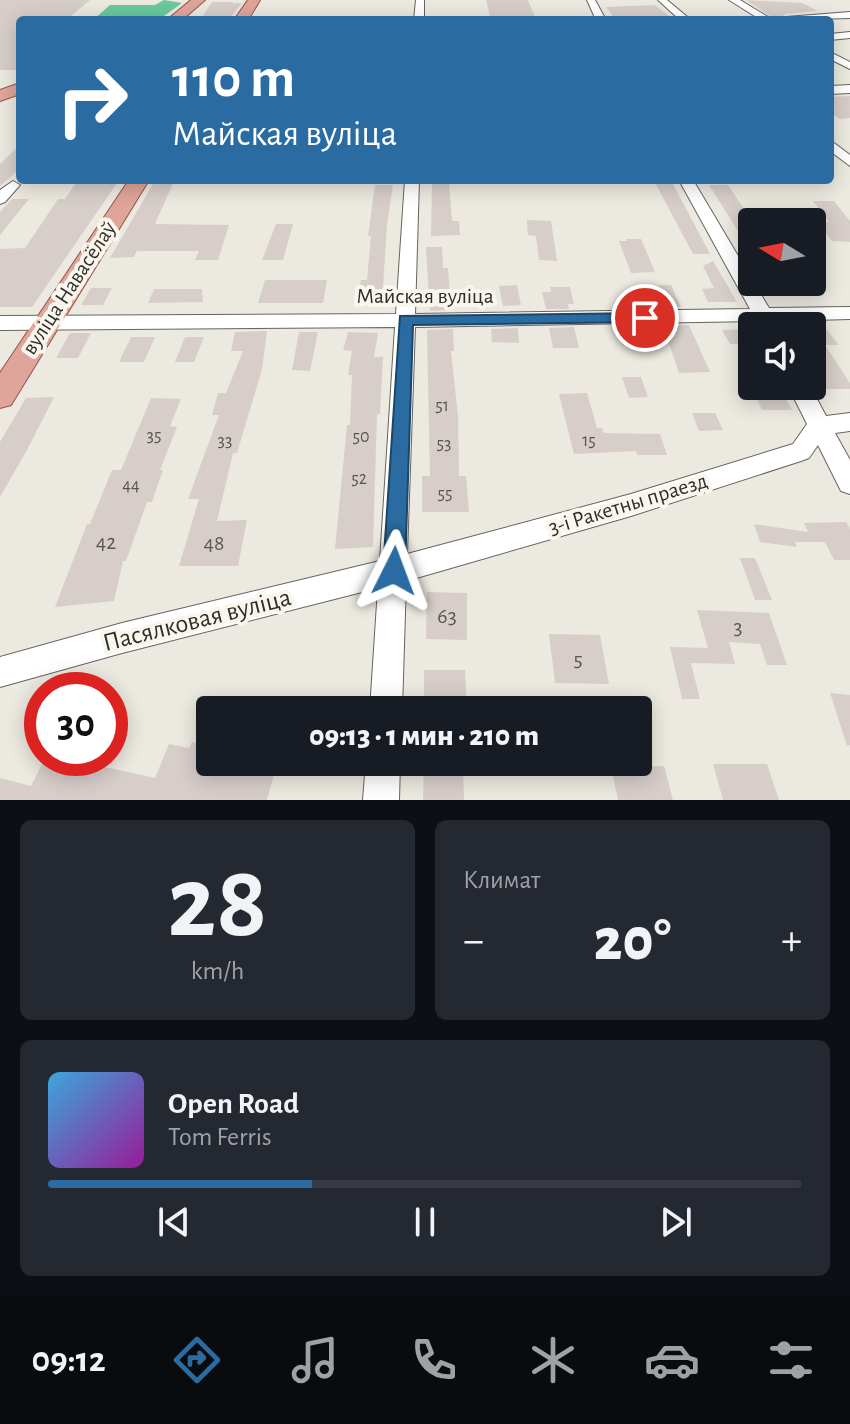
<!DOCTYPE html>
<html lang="ru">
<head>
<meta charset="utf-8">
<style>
  body { margin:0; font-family:"Alegreya Sans",sans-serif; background:#242831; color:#f1f3f6; height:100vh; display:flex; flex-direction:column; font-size:30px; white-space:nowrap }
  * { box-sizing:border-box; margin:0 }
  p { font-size:26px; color:#9ea1a6 }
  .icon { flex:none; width:44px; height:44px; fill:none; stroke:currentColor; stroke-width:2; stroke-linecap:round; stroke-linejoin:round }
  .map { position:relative; height:800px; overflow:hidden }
  .details { display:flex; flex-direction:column; gap:20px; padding:20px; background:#0d0f14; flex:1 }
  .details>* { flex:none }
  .top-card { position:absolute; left:16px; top:16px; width:818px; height:168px; border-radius:8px; box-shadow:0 4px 20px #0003; background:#2a6ca1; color:#fff; overflow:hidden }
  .needle { width:52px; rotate:280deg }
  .fabs { position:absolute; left:738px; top:208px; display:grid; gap:16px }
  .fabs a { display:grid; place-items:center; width:88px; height:88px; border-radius:8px; background:#171b24; box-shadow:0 4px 20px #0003; font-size:40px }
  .speed { position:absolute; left:24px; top:672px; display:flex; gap:16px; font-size:40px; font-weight:700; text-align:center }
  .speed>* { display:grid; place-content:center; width:104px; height:104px; border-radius:50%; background:#171b24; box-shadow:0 4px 20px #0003; line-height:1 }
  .speed .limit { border:12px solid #d22; background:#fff; color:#111 }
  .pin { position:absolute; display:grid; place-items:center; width:68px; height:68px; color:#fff; margin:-34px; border:4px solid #fff; border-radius:50%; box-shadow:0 2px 8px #0007 }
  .me { position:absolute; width:88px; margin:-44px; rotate:3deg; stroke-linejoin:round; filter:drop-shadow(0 0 6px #0008) }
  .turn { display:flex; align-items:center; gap:28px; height:168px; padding:0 24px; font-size:36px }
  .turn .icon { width:104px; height:104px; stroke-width:2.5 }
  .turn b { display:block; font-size:56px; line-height:68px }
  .big { font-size:60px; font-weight:800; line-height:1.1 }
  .details .tile { flex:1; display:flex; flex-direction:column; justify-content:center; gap:12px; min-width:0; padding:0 28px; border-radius:12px; background:#242831 }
  .details .dial { align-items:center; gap:0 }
  .dial b { font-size:104px; line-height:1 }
  .song { display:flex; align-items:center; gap:24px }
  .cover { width:96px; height:96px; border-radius:12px; background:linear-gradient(135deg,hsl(200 70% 55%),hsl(300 70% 35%)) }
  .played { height:8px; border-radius:4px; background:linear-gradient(90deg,#2a6ca1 35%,#363941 35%) }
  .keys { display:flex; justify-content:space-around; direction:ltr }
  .heat { display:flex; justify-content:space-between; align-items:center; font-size:44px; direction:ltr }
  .details .tiles { flex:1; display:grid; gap:20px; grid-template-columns:1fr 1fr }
  .tile:last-child { grid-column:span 2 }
  .trip { position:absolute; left:196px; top:696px; width:456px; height:80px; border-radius:8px; background:#171b24; box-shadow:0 4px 20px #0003; font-weight:800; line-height:80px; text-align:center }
  .dock { display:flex; height:128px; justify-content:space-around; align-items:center; background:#090b0e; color:#9ea1a6 }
  .dock .icon { width:56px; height:56px }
  .dock .on { color:#2a6ca1 }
  .dock b { font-size:36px; color:#f1f3f6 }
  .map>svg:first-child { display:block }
</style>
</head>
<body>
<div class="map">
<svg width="850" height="800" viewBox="0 0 850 800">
  <rect width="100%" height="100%" fill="#ece9e0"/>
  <polygon fill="#6ac99d" points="164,0 182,3 161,18 164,20 93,20 110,5 155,5"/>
  <g fill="#d7ceca">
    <polygon points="0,0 90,0 66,20 20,20 20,70 0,70"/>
    <polygon points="486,0 528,0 535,17 490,17"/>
    <polygon points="746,0 802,3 818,11 786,14 776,20"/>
    <polygon points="212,2 234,2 232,3 242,3 229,19 201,19"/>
    <polygon points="655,5 674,20 616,20 606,7"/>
    <polygon points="850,96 850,118 840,119 830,113 830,97"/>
    <polygon points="20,145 20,169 0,186 0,164"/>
    <polygon points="78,180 119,180 32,307 0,307 0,249 25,248 58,199 65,199"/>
    <polygon points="174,181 155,224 229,225 218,260 195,260 199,251 137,251 134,257 110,258 154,182"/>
    <polygon points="654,181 672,182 710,254 693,254"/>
    <polygon points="432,182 449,182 452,221 459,221 460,235 431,236"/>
    <polygon points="375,185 393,185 387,224 382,303 357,303 361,280 367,280 371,236 368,236"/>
    <polygon points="709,185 728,185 752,221 752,253"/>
    <polygon points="12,199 29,199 0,235 0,212"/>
    <polygon points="813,201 834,201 850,221 850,242 832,241 818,222 829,222"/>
    <polygon points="527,220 551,221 557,261 539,260 536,236 528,235"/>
    <polygon points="276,224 293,224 283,260 262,260"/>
    <polygon points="626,239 641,239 655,272 631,273 619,241 627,241"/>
    <polygon points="426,247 442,247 443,268 448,268 451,310 430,311"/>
    <polygon points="713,261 737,302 708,302 702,289 714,288 703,266"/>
    <polygon points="265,280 327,280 323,303 258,303"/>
    <polygon points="517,285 521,305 503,306 499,286"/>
    <polygon points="671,285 681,307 658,307 648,286"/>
    <polygon points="550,287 570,287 574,304 568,304 569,309 546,309 542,292 551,292"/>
    <polygon points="91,288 112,288 103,305 81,305"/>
    <polygon points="154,289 202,289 203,302 148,303"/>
    <polygon points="689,325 693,334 710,372 679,373 664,329 669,329 667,326"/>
    <polygon points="823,325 839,345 825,345 850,383 850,389 825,389 812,368 812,326"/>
    <polygon points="574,327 579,348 553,348 549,328"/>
    <polygon points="518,328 519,343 492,342 491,329"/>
    <polygon points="453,329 454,351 451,351 458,416 459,476 466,476 469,512 422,512 422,476 430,476 427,330"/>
    <polygon points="752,329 752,344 730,344 722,330"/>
    <polygon points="267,331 262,369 237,453 233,453 217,521 247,520 238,566 179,566 199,499 188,499 219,415 212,415 218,393 226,393 243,351 231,351 235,332"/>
    <polygon points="299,332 318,332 310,371 292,370"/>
    <polygon points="348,332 378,333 374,357 383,357 380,414 377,414 373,547 335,549 347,425 350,425 352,375 348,375 352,351 343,350"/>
    <polygon points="70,333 91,333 78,358 56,358"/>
    <polygon points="131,337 155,337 144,362 119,362"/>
    <polygon points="185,337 204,337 194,362 175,362"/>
    <polygon points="622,377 641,377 648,397 629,398"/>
    <polygon points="751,386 779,386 792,410 762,410"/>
    <polygon points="587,393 597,428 602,428 604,433 660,434 667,455 637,455 636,451 574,454 559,394"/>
    <polygon points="54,397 27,450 0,497 0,442 26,398"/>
    <polygon points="151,398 181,399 170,426 177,427 160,470 163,470 152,502 147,502 126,561 123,561 114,601 55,607 87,524 90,524 112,470 121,470"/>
    <polygon points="692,413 715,413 723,430 699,431"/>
    <polygon points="846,522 850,529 850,560 834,560 825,542 795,542 797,547 760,542 754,524 808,532 804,523"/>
    <polygon points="740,558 755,558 772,600 755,600"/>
    <polygon points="427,592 467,593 467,640 426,639"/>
    <polygon points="697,610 769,613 787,665 767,665 760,644 729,642 735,664 691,663 700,699 682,699 670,647 708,648"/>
    <polygon points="549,634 600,635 609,684 555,683"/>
    <polygon points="424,670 465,670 467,710 424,710"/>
    <polygon points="830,693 850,695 850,745 847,746"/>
    <polygon points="192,742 210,747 210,762 251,762 250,765 275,771 267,800 0,800 0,778 31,786 45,758 68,762 69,758 88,758 86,763 155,778 169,744 189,748"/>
    <polygon points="424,762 463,762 464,800 423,800"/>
    <polygon points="713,764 767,764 779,800 723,800"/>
    <polygon points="664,766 673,800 618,800 611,768"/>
  </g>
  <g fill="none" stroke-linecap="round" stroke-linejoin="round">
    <g stroke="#67645d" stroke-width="2">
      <g id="minor">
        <polygon points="416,0 424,0 424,20 414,20"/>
        <polygon points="587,0 595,0 606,20 596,20"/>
        <polygon points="658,0 667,0 691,20 680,20"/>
        <polygon points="729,0 740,0 773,20 761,20"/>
        <polygon points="850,12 850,18 781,20 786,17"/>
        <polygon points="850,32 850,38 830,40 830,34"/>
        <polygon points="830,52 850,62 850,69 830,59"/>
        <polygon points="850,85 850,93 830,94 830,86"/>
        <polygon points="830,140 850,155 850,166 830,151"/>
        <polygon points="405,180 419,180 415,314 750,309 679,180 693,180 769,308 850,307 850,319 776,321 778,326 760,326 757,321 415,327 407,554 631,494 793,444 807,424 788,386 810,386 826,416 850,413 850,431 835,433 850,460 850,494 841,491 818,445 809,458 801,461 631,516 406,581 402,710 370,710 378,588 122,653 0,687 0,657 122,623 380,561 395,327 0,330 0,316 396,314"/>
        <polygon points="13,181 20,185 5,202 0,204 0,190"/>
        <polygon points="366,762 400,762 399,800 363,800"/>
      </g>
    </g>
    <g stroke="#945447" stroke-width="2">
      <g id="major">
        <polygon points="191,0 205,0 182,20 167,20"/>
        <polygon points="248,0 260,0 248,20 234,20"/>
        <polygon points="20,83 20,94 0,101 0,90"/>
        <polygon points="129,180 149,180 11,405 0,408 0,373"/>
      </g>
    </g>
    <use href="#minor" fill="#fff" fill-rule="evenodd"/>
    <use href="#major" fill="#e0a59a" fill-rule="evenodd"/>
  </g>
  <polygon fill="#2a6ca1" stroke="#1b4669" stroke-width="2" points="645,313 650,314 650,322 413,325 405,571 402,579 394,582 386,579 383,571 400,316"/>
  <g text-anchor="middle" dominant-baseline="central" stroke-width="8" stroke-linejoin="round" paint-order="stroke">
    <g font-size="18" fill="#595652">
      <text x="442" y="406">51</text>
      <text x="154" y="436">35</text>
      <text x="361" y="437">50</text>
      <text x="225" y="441">33</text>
      <text x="589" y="441">15</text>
      <text x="444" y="444">53</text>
      <text x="359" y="479">52</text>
      <text x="131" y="486">44</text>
      <text x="445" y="494">55</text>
    </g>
    <g font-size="22" fill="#2f2e2a" stroke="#f9f6ee">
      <text transform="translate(69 288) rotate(-57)">вуліца Навасёлаў</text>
      <text x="425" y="296">Майская вуліца</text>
      <text transform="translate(628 504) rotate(-17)">3-і Ракетны праезд</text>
    </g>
    <g font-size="22" fill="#595652">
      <text x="106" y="542">42</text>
      <text x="214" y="543">48</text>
      <text x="447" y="616">63</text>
      <text x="738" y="627">3</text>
      <text x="578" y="659">5</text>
    </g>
    <g font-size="26" fill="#2f2e2a" stroke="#f9f6ee">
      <text transform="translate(197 620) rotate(-14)">Пасялковая вуліца</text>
    </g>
  </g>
</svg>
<div class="fabs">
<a><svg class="needle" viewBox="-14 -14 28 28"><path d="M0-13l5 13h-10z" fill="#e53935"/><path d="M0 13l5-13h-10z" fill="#9ea1a6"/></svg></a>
<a><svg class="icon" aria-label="sound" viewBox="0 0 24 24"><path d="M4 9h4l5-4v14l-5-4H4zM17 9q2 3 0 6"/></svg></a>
</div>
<div class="speed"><div class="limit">30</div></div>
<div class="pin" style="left:645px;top:318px;background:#d93025"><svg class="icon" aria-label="arrive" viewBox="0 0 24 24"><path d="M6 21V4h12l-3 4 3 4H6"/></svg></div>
<svg class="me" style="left:394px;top:571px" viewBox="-20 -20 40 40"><path d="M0-17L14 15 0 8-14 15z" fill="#2a6ca1" stroke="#fff" stroke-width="4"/></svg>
<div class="trip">09:13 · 1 мин · 210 m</div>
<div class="top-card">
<div class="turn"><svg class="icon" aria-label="right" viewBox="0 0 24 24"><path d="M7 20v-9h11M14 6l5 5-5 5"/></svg><div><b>110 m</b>Майская вуліца</div></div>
</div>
</div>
<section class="details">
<div class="tiles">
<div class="tile dial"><b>28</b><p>km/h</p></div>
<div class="tile"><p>Климат</p>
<div class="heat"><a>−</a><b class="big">20°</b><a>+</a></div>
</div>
<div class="tile">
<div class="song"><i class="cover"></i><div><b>Open Road</b><p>Tom Ferris</p></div></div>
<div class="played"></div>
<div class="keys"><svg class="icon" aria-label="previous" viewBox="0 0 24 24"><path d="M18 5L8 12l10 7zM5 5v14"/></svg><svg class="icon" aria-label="pause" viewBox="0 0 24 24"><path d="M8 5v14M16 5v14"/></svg><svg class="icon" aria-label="next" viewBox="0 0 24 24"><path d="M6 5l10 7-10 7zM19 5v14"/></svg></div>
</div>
</div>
</section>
<nav class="dock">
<b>09:12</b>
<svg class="icon on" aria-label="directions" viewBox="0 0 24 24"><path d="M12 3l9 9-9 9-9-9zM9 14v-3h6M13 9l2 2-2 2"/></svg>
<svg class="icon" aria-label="music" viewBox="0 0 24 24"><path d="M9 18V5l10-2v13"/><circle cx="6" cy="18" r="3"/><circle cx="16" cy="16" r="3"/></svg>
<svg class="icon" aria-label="phone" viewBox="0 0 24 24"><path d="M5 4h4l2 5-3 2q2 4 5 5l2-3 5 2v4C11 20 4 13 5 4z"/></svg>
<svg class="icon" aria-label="climate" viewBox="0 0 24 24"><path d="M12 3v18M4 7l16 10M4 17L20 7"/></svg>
<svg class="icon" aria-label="car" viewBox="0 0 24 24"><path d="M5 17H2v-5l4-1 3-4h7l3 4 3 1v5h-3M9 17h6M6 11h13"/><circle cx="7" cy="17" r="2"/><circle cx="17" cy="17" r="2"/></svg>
<svg class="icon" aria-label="filters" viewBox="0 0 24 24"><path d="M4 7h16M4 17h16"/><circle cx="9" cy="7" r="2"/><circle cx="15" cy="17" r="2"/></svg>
</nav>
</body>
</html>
